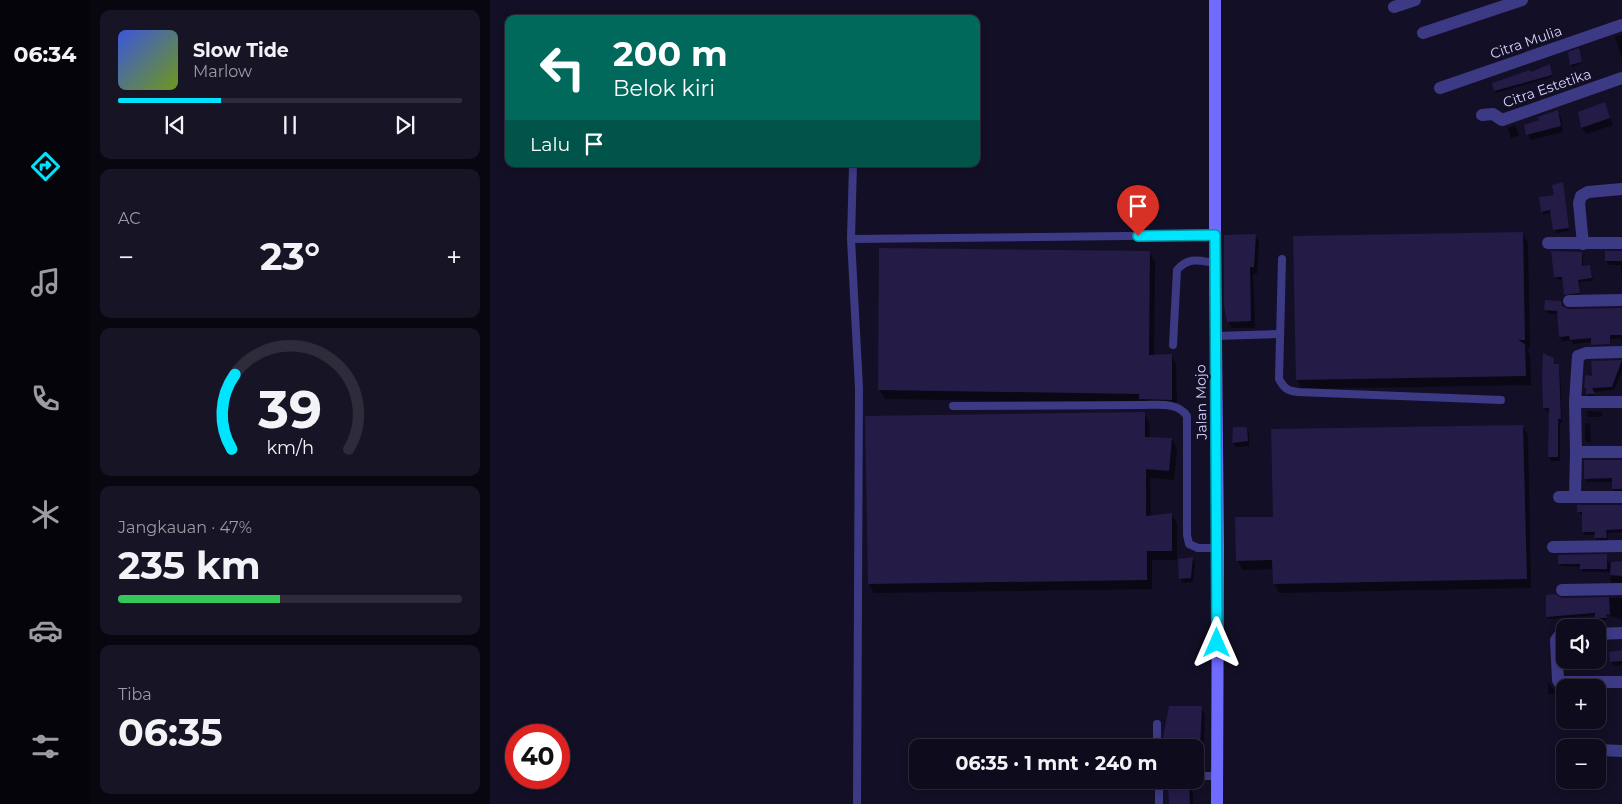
<!DOCTYPE html>
<html lang="id">
<head>
<meta charset="utf-8">
<style>
  body { margin:0; font-family:Montserrat,sans-serif; background:#171425; color:#f1f3f6; height:100vh; display:flex; flex-direction:column; font-size:19px; white-space:nowrap }
  * { box-sizing:border-box; margin:0 }
  p { font-size:16px; color:#9b9ba3 }
  .icon { flex:none; width:28px; height:28px; fill:none; stroke:currentColor; stroke-width:2; stroke-linecap:round; stroke-linejoin:round }
  .map { position:relative; flex:1; overflow:hidden }
  .side { display:flex; flex-direction:column; gap:10px; padding:10px; background:#08060f; width:400px }
  .side>* { flex:none }
  .guide { position:absolute; left:15px; top:15px; width:475px; height:152px; border-radius:10px; box-shadow:0 2px 8px #0003,0 0 0 1px #2e2b3b; background:#00695c; color:#fff; overflow:hidden }
  .controls { position:absolute; left:1066px; top:619px; display:grid; gap:10px }
  .controls a { display:grid; place-items:center; width:50px; height:50px; border-radius:10px; background:#0e0b1c; box-shadow:0 2px 8px #0003,0 0 0 1px #2e2b3b; font-size:25px }
  .speed { position:absolute; left:15px; top:724px; display:flex; gap:10px; font-size:25px; font-weight:700; text-align:center }
  .speed>* { display:grid; place-content:center; width:65px; height:65px; border-radius:50%; background:#0e0b1c; box-shadow:0 2px 8px #0003,0 0 0 1px #2e2b3b; line-height:1 }
  .speed .limit { border:8px solid #d22; background:#fff; color:#111 }
  .pin { position:absolute; display:grid; place-items:center; width:42px; height:42px; color:#fff; margin:-51px -21px; border-radius:50% 50% 50% 0; rotate:-45deg; box-shadow:0 0 5px #0007 }
  .pin .icon { rotate:45deg }
  .me { position:absolute; width:55px; margin:-28px; rotate:0deg; stroke-linejoin:round; filter:drop-shadow(0 0 4px #0008) }
  .turn { display:flex; align-items:center; gap:18px; height:105px; padding:0 25px; font-size:22px }
  .turn .icon { width:65px; height:65px; stroke-width:2.5 }
  .turn b { display:block; font-size:35px; line-height:42px }
  .then { display:flex; align-items:center; height:48px; padding:0 25px; background:#0003; gap:10px; font-size:19px }
  .big { font-size:38px; font-weight:700; line-height:1.1 }
  .side .card { flex:1; display:flex; flex-direction:column; justify-content:center; gap:8px; min-width:0; padding:0 18px; border-radius:10px; background:#171425 }
  .side .dial { align-items:center; gap:0 }
  .dial svg { height:130px; overflow:visible; fill:none; stroke:#2e2b3b; stroke-width:7; stroke-linecap:round; text-anchor:middle }
  .dial text { fill:#f1f3f6; stroke:none }
  .song { display:flex; align-items:center; gap:15px }
  .cover { width:60px; height:60px; border-radius:8px; background:linear-gradient(135deg,hsl(230 70% 55%),hsl(80 70% 35%)) }
  .played { height:5px; border-radius:2px; background:linear-gradient(90deg,#00e5ff 30%,#2e2b3b 30%) }
  .keys { display:flex; justify-content:space-around; direction:ltr }
  .heat { display:flex; justify-content:space-between; align-items:center; font-size:28px; direction:ltr }
  .charge { height:8px; border-radius:4px; background:linear-gradient(90deg,#34c759 47%,#2e2b3b 0) }
  .trip { position:absolute; left:419px; top:739px; width:295px; height:50px; border-radius:10px; background:#0e0b1c; box-shadow:0 2px 8px #0003,0 0 0 1px #2e2b3b; font-weight:700; line-height:50px; text-align:center }
  main { display:flex; flex:1; min-height:0 }
  .tab-bar { display:flex; flex-direction:column; width:90px; justify-content:space-around; align-items:center; background:#06040b; color:#9b9ba3 }
  .tab-bar .icon { width:35px; height:35px }
  .tab-bar .active { color:#00e5ff }
  .tab-bar b { font-size:22px; color:#f1f3f6 }
  .map>svg:first-child { display:block }
</style>
</head>
<body>
<main>
<nav class="tab-bar">
<b>06:34</b>
<svg class="icon active" aria-label="directions" viewBox="0 0 24 24"><path d="M12 3l9 9-9 9-9-9zM9 14v-3h6M13 9l2 2-2 2"/></svg>
<svg class="icon" aria-label="music" viewBox="0 0 24 24"><path d="M9 18V5l10-2v13"/><circle cx="6" cy="18" r="3"/><circle cx="16" cy="16" r="3"/></svg>
<svg class="icon" aria-label="phone" viewBox="0 0 24 24"><path d="M5 4h4l2 5-3 2q2 4 5 5l2-3 5 2v4C11 20 4 13 5 4z"/></svg>
<svg class="icon" aria-label="climate" viewBox="0 0 24 24"><path d="M12 3v18M4 7l16 10M4 17L20 7"/></svg>
<svg class="icon" aria-label="car" viewBox="0 0 24 24"><path d="M5 17H2v-5l4-1 3-4h7l3 4 3 1v5h-3M9 17h6M6 11h13"/><circle cx="7" cy="17" r="2"/><circle cx="17" cy="17" r="2"/></svg>
<svg class="icon" aria-label="filters" viewBox="0 0 24 24"><path d="M4 7h16M4 17h16"/><circle cx="9" cy="7" r="2"/><circle cx="15" cy="17" r="2"/></svg>
</nav>
<section class="side">
<div class="card">
<div class="song"><i class="cover"></i><div><b>Slow Tide</b><p>Marlow</p></div></div>
<div class="played"></div>
<div class="keys"><svg class="icon" aria-label="previous" viewBox="0 0 24 24"><path d="M18 5L8 12l10 7zM5 5v14"/></svg><svg class="icon" aria-label="pause" viewBox="0 0 24 24"><path d="M8 5v14M16 5v14"/></svg><svg class="icon" aria-label="next" viewBox="0 0 24 24"><path d="M6 5l10 7-10 7zM19 5v14"/></svg></div>
</div>
<div class="card"><p>AC</p>
<div class="heat"><a>−</a><b class="big">23°</b><a>+</a></div>
</div>
<div class="card dial"><svg viewBox="0 0 100 80">
<path d="M14 69A42 42 0 1 1 86 69"/>
<path d="M14 69A42 42 0 0 1 16 23" stroke="#00e5ff"/>
<text x="50" y="56" font-size="32" font-weight="700">39</text>
<text x="50" y="72" font-size="11">km/h</text>
</svg></div>
<div class="card"><p>Jangkauan · 47%</p><b class="big">235 km</b><div class="charge"></div></div>
<div class="card"><p>Tiba</p><b class="big">06:35</b></div>
</section>
<div class="map">
<svg width="1132" height="804" viewBox="0 0 1132 804">
  <rect width="100%" height="100%" fill="#130f26"/>
  <g fill="#0007">
    <polygon points="1132,35 1132,59 1125,37"/>
    <polygon points="1089,52 1092,63 1082,67 1079,53"/>
    <polygon points="1060,67 1062,77 1006,93 1005,91 1003,84"/>
    <polygon points="1114,104 1123,125 1096,134 1092,128"/>
    <polygon points="1067,111 1071,117 1073,132 1041,140 1038,134 1051,121"/>
    <polygon points="1025,125 1029,135 1021,138 1018,128"/>
    <polygon points="1072,184 1079,231 1066,233 1062,213 1053,214 1052,211 1066,196"/>
    <polygon points="1032,233 1038,243 1040,349 1037,349 1040,355 1041,385 812,389 807,380 804,238"/>
    <polygon points="765,235 769,242 767,274 763,274 765,328 742,328 738,321"/>
    <polygon points="659,252 665,262 664,356 681,355 686,364 687,409 656,408 652,403 395,399 389,390"/>
    <polygon points="1132,252 1132,278 1131,265 1119,265 1116,261"/>
    <polygon points="1092,253 1093,256 1093,267 1100,266 1103,281 1089,282 1090,295 1077,297 1074,280 1067,279 1066,276"/>
    <polygon points="1070,302 1073,307 1079,310 1132,309 1132,338 1083,344 1081,340 1072,341 1070,337 1068,314 1058,314 1056,310"/>
    <polygon points="1063,359 1066,365 1068,365 1070,369 1072,423 1070,423 1070,461 1061,461 1059,457 1060,412 1057,412 1054,408"/>
    <polygon points="1132,361 1132,381 1132,371 1124,390 1103,392 1106,398 1100,398 1095,387 1103,378 1103,362"/>
    <polygon points="1097,411 1112,412 1112,414 1111,417 1098,417"/>
    <polygon points="654,413 659,422 660,438 682,439 687,448 684,480 660,478 661,517 681,514 687,523 687,560 662,560 662,589 384,593 379,584"/>
    <polygon points="1099,423 1100,425 1101,443 1095,440 1095,424"/>
    <polygon points="1032,426 1038,435 1041,588 789,593 784,583 784,569 753,570 747,560 784,518"/>
    <polygon points="757,428 759,433 759,446 746,447 743,442"/>
    <polygon points="1132,469 1132,492 1125,492 1123,489 1123,482 1097,482 1095,478"/>
    <polygon points="1132,506 1132,532 1118,533 1118,541 1107,542 1105,535 1095,535 1093,532 1093,515 1091,515 1089,512"/>
    <polygon points="1116,556 1118,563 1132,561 1132,584 1122,584 1120,580 1121,572 1093,572 1091,567 1071,566 1070,563"/>
    <polygon points="702,559 705,563 703,582 693,583 690,579"/>
    <polygon points="1132,598 1132,619 1117,615 1117,620 1108,620 1107,615 1058,619 1057,617 1072,599"/>
    <polygon points="1108,643 1111,643 1114,648 1114,662 1106,663 1105,660 1108,660"/>
    <polygon points="1132,651 1132,665 1124,666 1122,662"/>
    <polygon points="1058,682 1064,690 1075,691 1075,694 1058,694"/>
    <polygon points="711,708 715,715 713,769 705,768 705,748"/>
    <polygon points="699,786 703,793 703,804 680,804"/>
  </g>
  <g fill="#241b47">
    <polygon points="1089,48 1092,62 1080,65 1078,52"/>
    <polygon points="1060,64 1062,75 1004,91 1002,83 1040,70 1041,72"/>
    <polygon points="1115,102 1120,118 1091,128 1088,112"/>
    <polygon points="1068,110 1071,126 1036,135 1034,125 1049,120 1048,117"/>
    <polygon points="1073,182 1079,228 1063,230 1060,210 1051,212 1049,197 1064,195 1062,185"/>
    <polygon points="1033,232 1035,340 1028,340 1035,344 1036,376 806,380 803,236"/>
    <polygon points="766,234 764,267 760,267 761,321 737,322 734,306 734,235"/>
    <polygon points="389,248 660,251 659,355 682,354 682,400 649,399 649,394 388,390"/>
    <polygon points="1061,251 1092,252 1092,266 1100,265 1102,278 1088,280 1090,293 1074,295 1072,277 1064,277"/>
    <rect x="1115" y="251" width="17" height="10"/>
    <polygon points="1055,300 1071,301 1072,306 1079,309 1132,308 1132,335 1120,335 1120,344 1101,345 1101,338 1080,340 1079,336 1069,337 1067,311 1054,310"/>
    <polygon points="1053,353 1064,358 1064,364 1069,364 1071,419 1068,419 1068,457 1058,457 1059,408 1053,408 1052,378"/>
    <polygon points="1132,360 1122,387 1102,388 1105,394 1096,394 1096,388 1094,388 1095,376 1096,375 1102,376 1101,361"/>
    <polygon points="655,412 655,437 682,438 679,471 656,469 656,516 682,513 682,551 657,551 657,580 378,584 375,416"/>
    <polygon points="1033,425 1037,579 783,584 782,560 746,561 745,517 783,517 781,429"/>
    <polygon points="743,427 757,427 758,441 742,443"/>
    <polygon points="1094,460 1132,460 1132,489 1122,489 1122,478 1094,479"/>
    <polygon points="1087,505 1132,505 1132,529 1116,530 1117,538 1104,538 1105,532 1092,532 1092,512 1087,512"/>
    <polygon points="1117,554 1117,569 1090,569 1090,564 1068,564 1068,555"/>
    <polygon points="703,557 701,578 689,579 688,559"/>
    <polygon points="1132,561 1132,576 1120,575 1121,562"/>
    <polygon points="1065,594 1072,598 1119,597 1120,615 1116,614 1117,618 1105,618 1105,613 1056,617 1056,595"/>
    <polygon points="1132,650 1132,661 1120,662 1119,652"/>
    <polygon points="679,706 712,706 710,748 673,748 673,738"/>
    <polygon points="699,785 700,804 679,804 678,786"/>
  </g>
  <g fill="none" stroke-linecap="round" stroke-linejoin="round">
    <g stroke="#3d3a85" stroke-width="8">
      <polyline points="363,164 361,239 369,388 367,804"/>
      <polyline points="361,239 725,235"/>
      <path d="M792 259 789 379C794 388 797 391 808 392L1011 400"/>
      <polyline points="726,336 790,334"/>
      <path d="M683 345 687 270C699 256 710 261 726 263"/>
      <path d="M463 406 654 405C669 405 688 402 697 416V535L699 544 708 548H728"/>
      <polyline points="667,724 667,748"/>
      <polyline points="705,776 727,776"/>
      <polyline points="669,780 669,804"/>
    </g>
    <g stroke="#3d3a85" stroke-width="12">
      <polyline points="904,7 925,0"/>
      <polyline points="933,33 1032,0"/>
      <polyline points="950,88 1132,25"/>
      <polyline points="992,115 1003,114 1012,120 1132,78"/>
      <polyline points="1058,243 1132,243"/>
      <polyline points="1093,244 1089,203 1091,196 1098,192 1132,189"/>
      <polyline points="1079,301 1132,300"/>
      <polyline points="1085,402 1132,402"/>
      <polyline points="1086,452 1085,402 1088,356 1096,353 1132,352"/>
      <polyline points="1069,497 1132,497"/>
      <polyline points="1085,497 1086,452 1132,452"/>
      <polyline points="1063,547 1132,546"/>
      <polyline points="1072,590 1132,589"/>
      <polyline points="1108,634 1132,633"/>
      <polyline points="1075,635 1069,636 1066,640 1068,680 1069,682 1132,682"/>
      <polyline points="1108,750 1132,751"/>
    </g>
    <polyline stroke="#6f6bff" stroke-width="12" points="725,0 725,235 728,548 727,804"/>
  </g>
  <g fill="none" stroke-linecap="round" stroke-linejoin="round">
    <g stroke="#0095a6" stroke-width="12">
      <polyline id="route" points="648,236 725,235 727,643"/>
    </g>
    <use href="#route" stroke="#00e5ff" stroke-width="9"/>
  </g>
  <g text-anchor="middle" dominant-baseline="central" stroke-width="5" stroke-linejoin="round" paint-order="stroke">
    <g font-size="14" fill="#d9d4ff" stroke="#130f26">
      <text transform="translate(1036 42) rotate(-19)">Citra Mulia</text>
      <text transform="translate(1057 88) rotate(-19)">Citra Estetika</text>
      <text transform="translate(711 402) rotate(-91)">Jalan Mojo</text>
    </g>
  </g>
</svg>
<div class="controls">
<a><svg class="icon" aria-label="sound" viewBox="0 0 24 24"><path d="M4 9h4l5-4v14l-5-4H4zM17 9q2 3 0 6"/></svg></a>
<a>+</a>
<a>−</a>
</div>
<div class="speed"><div class="limit">40</div></div>
<div class="pin" style="left:648px;top:236px;background:#d93025"><svg class="icon" aria-label="arrive" viewBox="0 0 24 24"><path d="M6 21V4h12l-3 4 3 4H6"/></svg></div>
<svg class="me" style="left:727px;top:643px" viewBox="-20 -20 40 40"><path d="M0-17L14 15 0 8-14 15z" fill="#00e5ff" stroke="#fff" stroke-width="4"/></svg>
<div class="trip">06:35 · 1 mnt · 240 m</div>
<div class="guide">
<div class="turn"><svg class="icon" aria-label="left" viewBox="0 0 24 24"><path d="M17 20v-9H6M10 6l-5 5 5 5"/></svg><div><b>200 m</b>Belok kiri</div></div>
<div class="then">Lalu<svg class="icon" aria-label="arrive" viewBox="0 0 24 24"><path d="M6 21V4h12l-3 4 3 4H6"/></svg></div>
</div>
</div>
</main>
</body>
</html>
